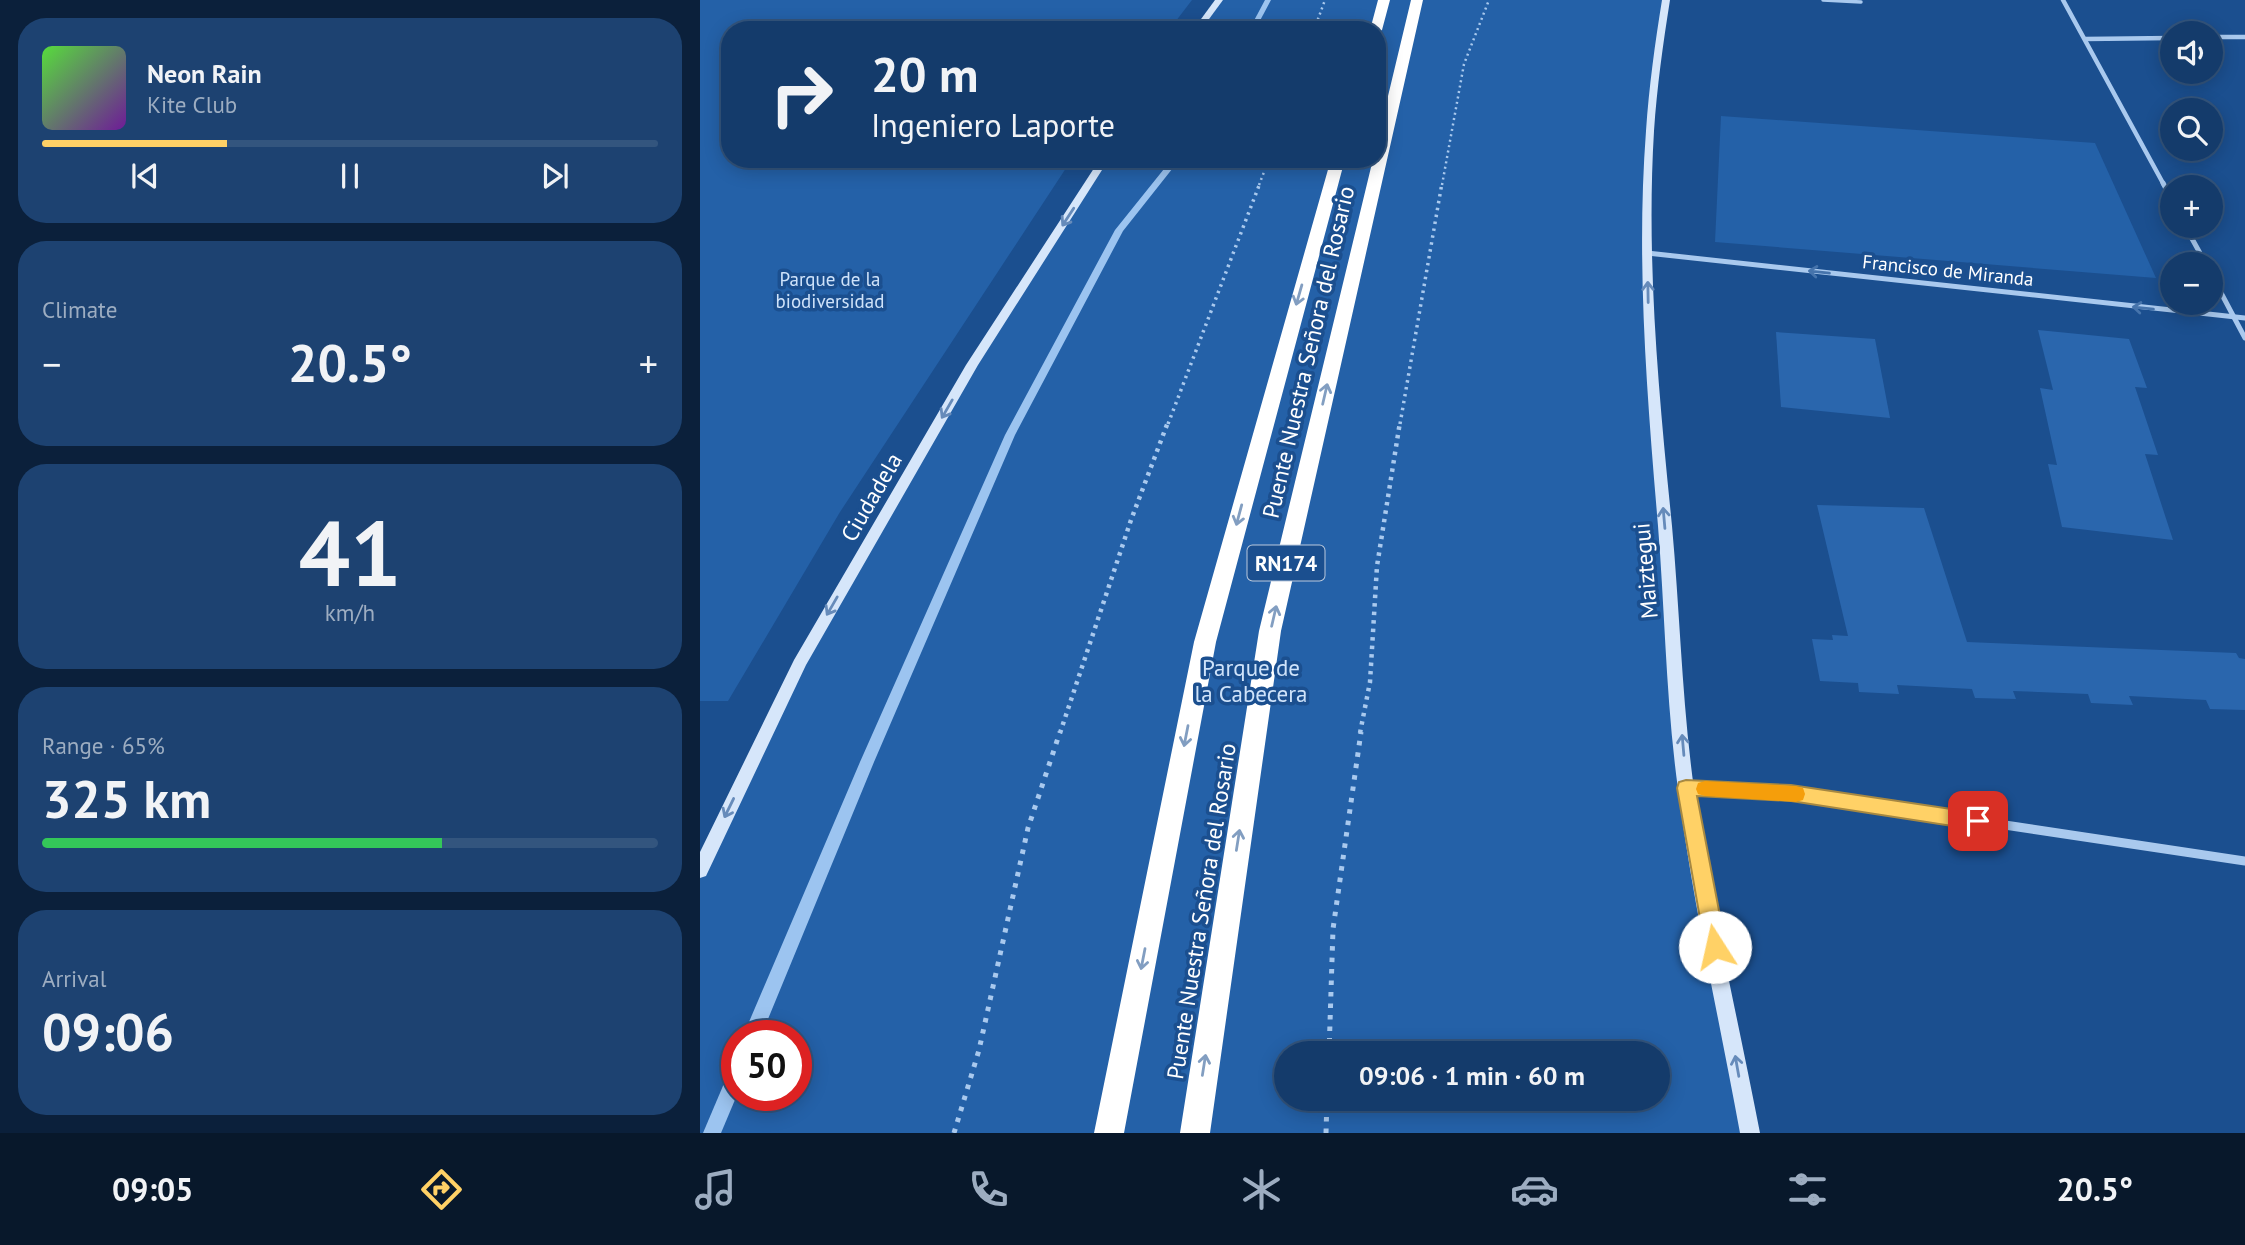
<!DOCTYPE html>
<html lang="en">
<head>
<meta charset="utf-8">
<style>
  body { margin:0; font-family:"PT Sans",sans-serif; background:#1d4271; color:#f1f3f6; height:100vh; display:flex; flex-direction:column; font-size:26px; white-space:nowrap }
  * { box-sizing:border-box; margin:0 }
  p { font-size:23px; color:#9dadc1 }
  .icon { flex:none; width:38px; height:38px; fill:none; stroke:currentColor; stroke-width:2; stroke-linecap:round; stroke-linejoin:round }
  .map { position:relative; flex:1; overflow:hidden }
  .panel { display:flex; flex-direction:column; gap:18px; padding:18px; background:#0b203b; width:700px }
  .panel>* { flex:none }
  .banner { position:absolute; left:21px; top:21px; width:665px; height:147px; border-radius:28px; box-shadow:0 4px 18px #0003,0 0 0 2px #33557e; background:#143b6b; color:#f1f3f6; overflow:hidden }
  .fabs { position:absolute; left:1460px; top:21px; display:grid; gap:14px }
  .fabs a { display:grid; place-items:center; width:63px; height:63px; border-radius:50%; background:#143b6b; box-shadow:0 4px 18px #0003,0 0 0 2px #33557e; font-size:35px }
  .speed { position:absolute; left:21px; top:1020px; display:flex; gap:14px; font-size:35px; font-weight:700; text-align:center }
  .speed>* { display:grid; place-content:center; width:91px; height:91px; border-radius:50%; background:#143b6b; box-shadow:0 4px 18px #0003,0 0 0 2px #33557e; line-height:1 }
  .speed .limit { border:10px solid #d22; background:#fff; color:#111 }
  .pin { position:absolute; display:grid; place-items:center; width:60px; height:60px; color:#fff; margin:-30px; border-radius:14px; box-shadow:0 4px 10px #0006 }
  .me { position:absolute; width:77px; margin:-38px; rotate:350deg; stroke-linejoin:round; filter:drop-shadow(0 0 5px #0008) }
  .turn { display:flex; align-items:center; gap:24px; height:147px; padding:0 35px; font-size:32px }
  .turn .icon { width:91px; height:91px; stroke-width:2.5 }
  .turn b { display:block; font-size:49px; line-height:60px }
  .big { font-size:52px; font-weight:600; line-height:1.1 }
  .panel .widget { flex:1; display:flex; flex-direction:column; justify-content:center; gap:10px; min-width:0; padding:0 24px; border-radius:28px; background:#1d4271 }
  .panel .dial { align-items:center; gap:0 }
  .dial b { font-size:91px; line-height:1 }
  .song { display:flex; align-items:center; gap:21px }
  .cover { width:84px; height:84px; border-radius:10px; background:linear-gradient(135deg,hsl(110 70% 55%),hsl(280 70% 35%)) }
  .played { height:7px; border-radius:4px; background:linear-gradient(90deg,#ffd166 30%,#33557e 30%) }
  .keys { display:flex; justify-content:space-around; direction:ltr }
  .heat { display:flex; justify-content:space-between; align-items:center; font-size:38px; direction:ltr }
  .charge { height:10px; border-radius:5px; background:linear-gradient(90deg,#34c759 65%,#33557e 0) }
  .trip { position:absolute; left:574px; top:1041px; width:396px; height:70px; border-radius:35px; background:#143b6b; box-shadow:0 4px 18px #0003,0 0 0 2px #33557e; font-weight:600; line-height:70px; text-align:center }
  .dock { display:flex; height:112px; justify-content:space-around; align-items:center; background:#08182b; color:#9dadc1 }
  .dock .icon { width:49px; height:49px }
  .dock .current { color:#ffd166 }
  .dock b { font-size:32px; color:#f1f3f6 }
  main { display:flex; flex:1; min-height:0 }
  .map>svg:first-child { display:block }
</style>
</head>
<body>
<main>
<section class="panel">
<div class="widget">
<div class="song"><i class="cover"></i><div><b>Neon Rain</b><p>Kite Club</p></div></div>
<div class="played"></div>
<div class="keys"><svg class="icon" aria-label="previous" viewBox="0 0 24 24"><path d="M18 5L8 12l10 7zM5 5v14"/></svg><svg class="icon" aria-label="pause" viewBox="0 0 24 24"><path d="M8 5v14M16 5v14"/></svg><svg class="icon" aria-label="next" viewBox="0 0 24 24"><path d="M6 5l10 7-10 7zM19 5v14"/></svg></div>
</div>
<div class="widget"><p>Climate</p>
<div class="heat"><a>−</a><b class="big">20.5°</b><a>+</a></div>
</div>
<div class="widget dial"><b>41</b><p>km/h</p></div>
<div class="widget"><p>Range · 65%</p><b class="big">325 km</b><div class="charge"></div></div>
<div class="widget"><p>Arrival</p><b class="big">09:06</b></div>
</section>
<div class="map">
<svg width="1545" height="1133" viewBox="0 0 1545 1133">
  <rect width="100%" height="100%" fill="#1b4f8f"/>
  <g fill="#2461a8" fill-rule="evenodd">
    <polygon points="0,0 492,0 469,30 30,30 30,159 372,159 140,512 28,701 0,701"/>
    <path d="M519 0H966L958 45 947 253 986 787 1050 1133H0V870L99 664 272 365 405 159H677V30H497ZM37 1036H96V1096H37ZM586 1054H957V1099H586Z"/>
    <polygon points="1021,116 1395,143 1456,278 1015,242"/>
  </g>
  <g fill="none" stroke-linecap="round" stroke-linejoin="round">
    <g fill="#9cc4f0" fill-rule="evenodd">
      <polygon points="565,0 571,0 555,30 549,30"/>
      <polygon points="472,159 480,159 423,231 315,435 174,762 61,1036 43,1036 160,762 305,435 415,230"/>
      <polygon points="37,1064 37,1095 21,1133 3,1133 31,1067"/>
    </g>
  </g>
  <g fill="#2a66ad">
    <polygon points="1338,330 1429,339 1447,388 1435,387 1458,455 1445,454 1473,540 1362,527 1348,464 1357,465 1340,388 1353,390"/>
    <polygon points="1076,332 1175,339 1190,418 1081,407"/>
    <polygon points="1117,505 1224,508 1267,642 1536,653 1539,658 1545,659 1545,710 1510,709 1506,700 1429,696 1433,705 1391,703 1388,694 1313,691 1316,699 1275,698 1272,689 1197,685 1199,694 1159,692 1158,683 1120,681 1112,639 1133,640 1132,635 1148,636"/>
  </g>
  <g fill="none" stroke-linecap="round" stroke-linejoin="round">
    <g stroke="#a9c9ee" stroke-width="2.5" stroke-dasharray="2 3.5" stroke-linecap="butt">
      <polyline points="614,30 625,0"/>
      <polyline points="559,185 569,159"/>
      <polyline points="742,185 764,64 789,0"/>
    </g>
    <g stroke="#a9c9ee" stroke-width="3.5" stroke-dasharray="2.5 4.5" stroke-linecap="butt">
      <polyline points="468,424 560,183"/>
      <polyline points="700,424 742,183"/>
    </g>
    <g stroke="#a9c9ee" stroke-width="4.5" stroke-dasharray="3.5 5" stroke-linecap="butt">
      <polyline points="360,733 431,520 468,422"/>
      <polyline points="660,733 670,682 677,566 700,422"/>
    </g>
    <g stroke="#a9c9ee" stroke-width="5" stroke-dasharray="4.5 7" stroke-linecap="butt">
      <polyline points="629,1054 633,929 661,732"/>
      <polyline points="254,1133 279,1050 328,828 360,732"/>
      <polyline points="626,1133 627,1099"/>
    </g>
    <polyline stroke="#a9c9ee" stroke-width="3.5" points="1123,0 1161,2"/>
    <g stroke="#a9c9ee" stroke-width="4.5">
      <polyline points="1363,0 1464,185"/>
      <polyline points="1510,37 1545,37"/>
      <polyline points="1385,39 1472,38"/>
    </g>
    <g stroke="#a9c9ee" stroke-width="5">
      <polyline points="1463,183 1472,200"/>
      <polyline points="1485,226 1506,264"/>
      <polyline points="947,253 1545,318"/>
      <polyline points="1510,272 1545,338"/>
    </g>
    <polyline stroke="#a9c9ee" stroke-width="9" points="987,788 1091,793 1545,861"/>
    <g fill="#d6e6fa" fill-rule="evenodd">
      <polygon points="515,0 523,0 501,30 493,30"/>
      <path d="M962 0H970C963 44 957 87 954 131 946 263 959 395 972 526 980 614 982 702 994 789 1011 905 1038 1019 1060 1133H1040C1019 1018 993 904 978 789 966 702 965 613 958 526 947 394 936 263 946 131 949 87 955 43 962 0Z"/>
      <polygon points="400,159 409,159 278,365 106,665 6,876 0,878 0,852 94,660 266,365"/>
    </g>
    <g fill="#fff" fill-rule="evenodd">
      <polygon points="678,0 690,0 682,30 677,33 677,30 670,30"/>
      <polygon points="711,0 723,0 581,631 510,1133 480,1133 559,631 673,159 677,159 677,142"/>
      <polygon points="631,159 645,159 516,642 424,1133 394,1133 494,642"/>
    </g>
  </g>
  <defs><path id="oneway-shaft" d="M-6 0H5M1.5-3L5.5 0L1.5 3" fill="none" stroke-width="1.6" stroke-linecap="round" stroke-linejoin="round" transform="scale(1.75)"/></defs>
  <g stroke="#668bba">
    <use href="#oneway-shaft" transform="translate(368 217) rotate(123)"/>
    <use href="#oneway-shaft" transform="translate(948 292) rotate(-91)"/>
    <use href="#oneway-shaft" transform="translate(247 409) rotate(120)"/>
    <use href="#oneway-shaft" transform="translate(964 518) rotate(-95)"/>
    <use href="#oneway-shaft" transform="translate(132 606) rotate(120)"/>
    <use href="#oneway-shaft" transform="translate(983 745) rotate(-95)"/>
    <use href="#oneway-shaft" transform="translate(29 808) rotate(116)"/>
    <use href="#oneway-shaft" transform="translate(1037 1066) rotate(-100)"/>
  </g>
  <g stroke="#4674ac">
    <use href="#oneway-shaft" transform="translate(1119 272) rotate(-174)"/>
    <use href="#oneway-shaft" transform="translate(1443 308) rotate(-174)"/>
  </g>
  <g stroke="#829ec1">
    <use href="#oneway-shaft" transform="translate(599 295) rotate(106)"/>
    <use href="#oneway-shaft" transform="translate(625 394) rotate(-77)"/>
    <use href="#oneway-shaft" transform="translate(539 515) rotate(105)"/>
    <use href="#oneway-shaft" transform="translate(574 616) rotate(-77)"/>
    <use href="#oneway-shaft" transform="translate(486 736) rotate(101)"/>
    <use href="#oneway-shaft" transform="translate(538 840) rotate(-81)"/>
    <use href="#oneway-shaft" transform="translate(443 959) rotate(101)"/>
    <use href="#oneway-shaft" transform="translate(504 1065) rotate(-81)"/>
  </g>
  <polygon fill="#ffd166" stroke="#a68842" stroke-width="2" points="986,780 1091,785 1278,813 1285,815 1288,821 1285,827 1278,830 1091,801 997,796 1026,947 1023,954 1015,957 1008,954 1005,947 977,788 979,782"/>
  <polygon fill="#f59e0b" points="1005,781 1096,786 1103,788 1105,794 1103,800 1096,802 1005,796 998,794 996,789 998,783"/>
  <g text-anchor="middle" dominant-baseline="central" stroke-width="7" stroke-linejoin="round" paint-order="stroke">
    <g font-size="19" fill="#fff" stroke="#1b4f8f">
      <text transform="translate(1248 270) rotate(6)">Francisco de Miranda</text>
    </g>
    <g font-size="19" fill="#cfe3fa" stroke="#1b4f8f">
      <text x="130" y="279">Parque de la<tspan x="130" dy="22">biodiversidad</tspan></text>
    </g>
    <rect fill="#1b4f8f" stroke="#bbcadd" stroke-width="2" x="547.5" y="545.5" width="77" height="35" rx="5"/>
    <g font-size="21" font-weight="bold" fill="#fff">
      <text x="586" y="563">RN174</text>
    </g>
    <g font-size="23" fill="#fff" stroke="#1b4f8f">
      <text transform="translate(608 352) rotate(-77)">Puente Nuestra Señora del Rosario</text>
      <text transform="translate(171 497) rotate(-60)">Ciudadela</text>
      <text transform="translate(945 571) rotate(-95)">Maiztegui</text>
      <text transform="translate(501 911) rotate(-81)">Puente Nuestra Señora del Rosario</text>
    </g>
    <g font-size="23" fill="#cfe3fa" stroke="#1b4f8f">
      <text x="551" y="667">Parque de<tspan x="551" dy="26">la Cabecera</tspan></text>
    </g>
  </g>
</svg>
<div class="fabs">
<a><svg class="icon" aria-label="sound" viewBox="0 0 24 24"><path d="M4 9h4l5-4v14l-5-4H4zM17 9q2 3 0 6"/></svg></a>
<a><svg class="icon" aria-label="search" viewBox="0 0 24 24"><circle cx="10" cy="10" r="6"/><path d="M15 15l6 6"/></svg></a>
<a>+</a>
<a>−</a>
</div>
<div class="speed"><div class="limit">50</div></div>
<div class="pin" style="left:1278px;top:821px;background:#d93025"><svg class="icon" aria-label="arrive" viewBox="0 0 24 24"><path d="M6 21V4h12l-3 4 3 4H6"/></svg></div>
<svg class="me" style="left:1015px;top:947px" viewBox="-20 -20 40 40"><circle r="19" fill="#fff"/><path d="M0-13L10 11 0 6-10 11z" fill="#ffd166"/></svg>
<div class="trip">09:06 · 1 min · 60 m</div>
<div class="banner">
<div class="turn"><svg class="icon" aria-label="right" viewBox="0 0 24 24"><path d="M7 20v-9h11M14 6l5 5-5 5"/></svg><div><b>20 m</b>Ingeniero Laporte</div></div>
</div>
</div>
</main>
<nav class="dock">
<b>09:05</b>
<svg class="icon current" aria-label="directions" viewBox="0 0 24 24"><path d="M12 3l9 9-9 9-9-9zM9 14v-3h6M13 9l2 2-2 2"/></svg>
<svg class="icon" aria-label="music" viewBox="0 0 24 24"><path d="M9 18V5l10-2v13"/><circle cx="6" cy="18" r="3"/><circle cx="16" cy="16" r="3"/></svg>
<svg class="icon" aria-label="phone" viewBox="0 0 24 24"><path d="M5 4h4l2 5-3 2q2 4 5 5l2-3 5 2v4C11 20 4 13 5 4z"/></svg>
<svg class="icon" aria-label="climate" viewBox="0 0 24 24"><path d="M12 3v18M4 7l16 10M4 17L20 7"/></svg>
<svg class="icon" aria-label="car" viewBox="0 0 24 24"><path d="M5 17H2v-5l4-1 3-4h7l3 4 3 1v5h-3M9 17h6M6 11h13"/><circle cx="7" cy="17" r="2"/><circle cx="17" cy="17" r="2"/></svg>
<svg class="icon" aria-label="filters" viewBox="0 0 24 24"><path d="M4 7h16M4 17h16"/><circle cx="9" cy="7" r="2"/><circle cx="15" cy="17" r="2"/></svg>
<b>20.5°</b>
</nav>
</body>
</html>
